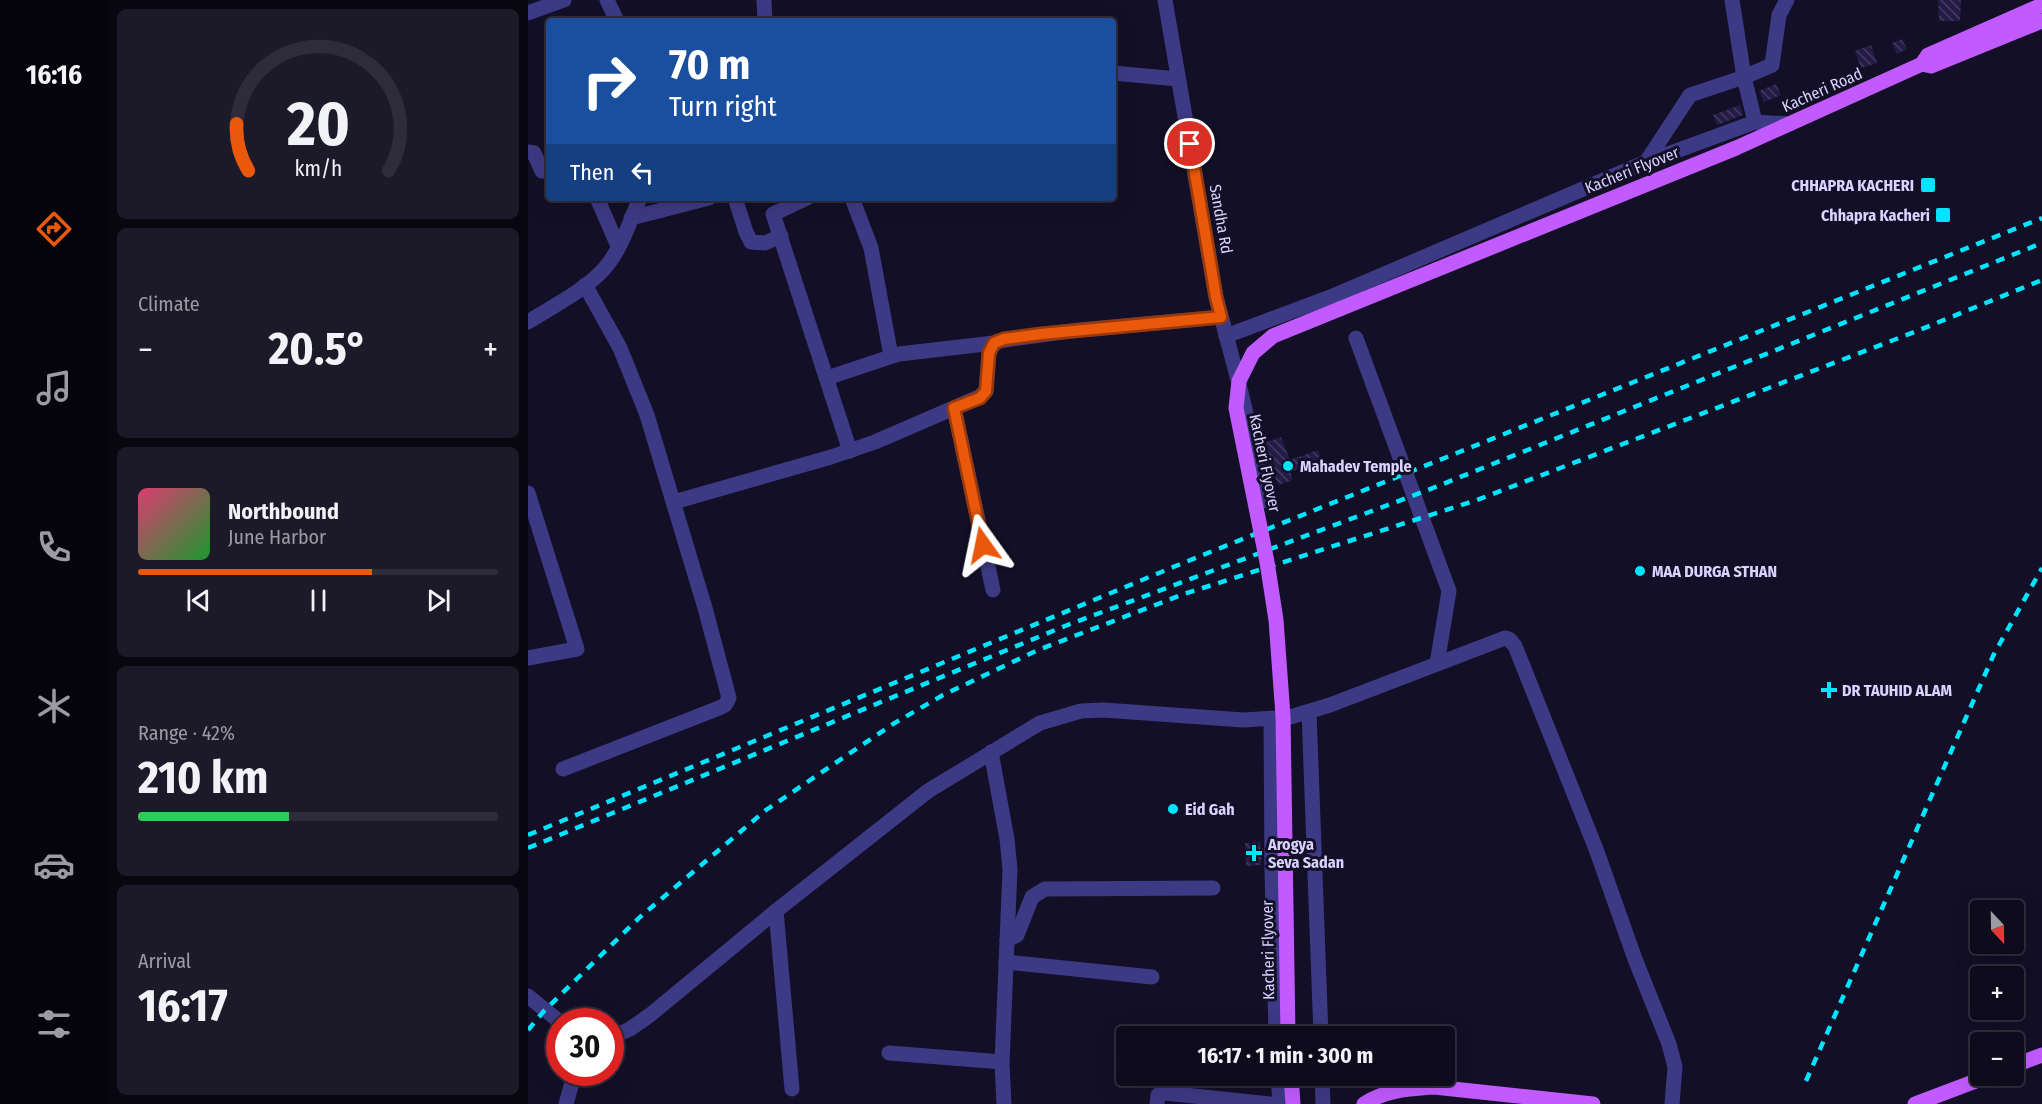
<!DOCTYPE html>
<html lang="en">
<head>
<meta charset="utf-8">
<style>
  body { margin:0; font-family:"Fira Sans Condensed",sans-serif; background:#1c1929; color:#f1f3f6; height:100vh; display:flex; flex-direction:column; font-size:22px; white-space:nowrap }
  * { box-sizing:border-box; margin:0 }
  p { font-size:20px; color:#9b9ba3 }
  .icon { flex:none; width:33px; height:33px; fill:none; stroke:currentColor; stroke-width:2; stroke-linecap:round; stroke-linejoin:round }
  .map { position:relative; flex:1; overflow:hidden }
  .drawer { display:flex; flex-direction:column; gap:9px; padding:9px; background:#08060f; width:420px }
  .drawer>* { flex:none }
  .guide { position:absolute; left:18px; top:18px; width:570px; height:183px; border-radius:6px; box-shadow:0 6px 24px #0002,0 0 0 2px #2e2b3b; background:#1a4fa0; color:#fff; overflow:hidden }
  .needle { width:39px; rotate:158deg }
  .controls { position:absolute; left:1442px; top:900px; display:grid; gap:12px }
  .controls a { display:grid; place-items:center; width:54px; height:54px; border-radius:6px; background:#0e0b1c; box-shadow:0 6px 24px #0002,0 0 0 2px #2e2b3b; font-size:30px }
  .speed { position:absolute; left:18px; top:1008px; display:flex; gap:12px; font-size:30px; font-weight:700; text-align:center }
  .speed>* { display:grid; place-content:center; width:78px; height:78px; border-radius:50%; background:#0e0b1c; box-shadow:0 6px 24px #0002,0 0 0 2px #2e2b3b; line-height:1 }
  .speed .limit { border:9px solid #d22; background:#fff; color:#111 }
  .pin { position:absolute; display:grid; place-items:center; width:51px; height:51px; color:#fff; margin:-26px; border:3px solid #fff; border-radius:50%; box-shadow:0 2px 6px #0007 }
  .me { position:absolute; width:66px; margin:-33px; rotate:348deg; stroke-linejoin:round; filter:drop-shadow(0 0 4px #0008) }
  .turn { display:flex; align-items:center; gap:21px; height:126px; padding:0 24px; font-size:27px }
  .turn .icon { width:78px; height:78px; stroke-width:2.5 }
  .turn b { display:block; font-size:42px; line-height:51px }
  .then { display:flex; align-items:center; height:57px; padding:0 24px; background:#0003; gap:12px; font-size:22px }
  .big { font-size:45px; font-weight:700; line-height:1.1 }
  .drawer .widget { flex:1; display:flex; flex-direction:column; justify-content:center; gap:9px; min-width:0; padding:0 21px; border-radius:9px; background:#1c1929 }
  .drawer .dial { align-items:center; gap:0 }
  .dial svg { height:156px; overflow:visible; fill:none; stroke:#2e2b3b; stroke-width:7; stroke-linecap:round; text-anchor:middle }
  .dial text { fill:#f1f3f6; stroke:none }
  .song { display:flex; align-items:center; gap:18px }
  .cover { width:72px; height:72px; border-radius:9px; background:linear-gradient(135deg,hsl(340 70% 55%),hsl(130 70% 35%)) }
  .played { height:6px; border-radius:3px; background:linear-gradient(90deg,#ea580c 65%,#2e2b3b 65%) }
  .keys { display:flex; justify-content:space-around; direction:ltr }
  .heat { display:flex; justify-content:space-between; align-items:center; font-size:33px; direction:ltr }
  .charge { height:9px; border-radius:4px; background:linear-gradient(90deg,#34c759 42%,#2e2b3b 0) }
  .trip { position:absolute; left:588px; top:1026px; width:339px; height:60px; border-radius:6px; background:#0e0b1c; box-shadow:0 6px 24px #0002,0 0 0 2px #2e2b3b; font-weight:700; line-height:60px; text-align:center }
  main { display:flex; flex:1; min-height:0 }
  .tab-bar { display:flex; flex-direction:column; width:108px; justify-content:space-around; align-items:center; background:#06040b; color:#9b9ba3 }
  .tab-bar .icon { width:42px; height:42px }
  .tab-bar .selected { color:#ea580c }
  .tab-bar b { font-size:27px; color:#f1f3f6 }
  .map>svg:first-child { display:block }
</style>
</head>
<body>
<main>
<nav class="tab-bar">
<b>16:16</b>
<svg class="icon selected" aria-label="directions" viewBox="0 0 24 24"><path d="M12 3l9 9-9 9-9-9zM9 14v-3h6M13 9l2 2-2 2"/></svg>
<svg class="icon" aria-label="music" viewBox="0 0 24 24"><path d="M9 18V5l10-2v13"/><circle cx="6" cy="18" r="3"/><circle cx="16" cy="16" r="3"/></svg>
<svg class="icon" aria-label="phone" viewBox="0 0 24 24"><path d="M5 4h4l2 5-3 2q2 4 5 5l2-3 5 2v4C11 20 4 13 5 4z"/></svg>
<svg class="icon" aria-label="climate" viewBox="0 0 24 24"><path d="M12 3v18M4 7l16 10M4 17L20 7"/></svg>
<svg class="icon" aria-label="car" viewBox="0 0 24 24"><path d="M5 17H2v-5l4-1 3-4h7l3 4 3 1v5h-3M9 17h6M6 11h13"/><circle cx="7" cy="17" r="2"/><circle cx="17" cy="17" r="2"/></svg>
<svg class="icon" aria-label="filters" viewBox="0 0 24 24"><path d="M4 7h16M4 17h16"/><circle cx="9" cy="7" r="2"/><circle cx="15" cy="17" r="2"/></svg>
</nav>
<section class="drawer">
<div class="widget dial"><svg viewBox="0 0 100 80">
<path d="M14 69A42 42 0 1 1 86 69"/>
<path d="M14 69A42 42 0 0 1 8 45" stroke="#ea580c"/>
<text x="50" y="56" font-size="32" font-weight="700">20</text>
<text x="50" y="72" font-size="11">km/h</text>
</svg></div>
<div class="widget"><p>Climate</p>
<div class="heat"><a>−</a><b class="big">20.5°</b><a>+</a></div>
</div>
<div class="widget">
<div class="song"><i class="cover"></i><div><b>Northbound</b><p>June Harbor</p></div></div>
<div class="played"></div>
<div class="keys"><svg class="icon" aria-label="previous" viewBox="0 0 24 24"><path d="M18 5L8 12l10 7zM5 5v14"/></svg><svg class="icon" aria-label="pause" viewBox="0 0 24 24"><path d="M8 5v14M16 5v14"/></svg><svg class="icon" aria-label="next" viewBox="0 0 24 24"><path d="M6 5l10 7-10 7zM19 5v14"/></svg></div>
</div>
<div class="widget"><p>Range · 42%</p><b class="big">210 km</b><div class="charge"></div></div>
<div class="widget"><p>Arrival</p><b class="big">16:17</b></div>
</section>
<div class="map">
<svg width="1514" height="1104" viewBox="0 0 1514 1104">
  <defs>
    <pattern id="building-back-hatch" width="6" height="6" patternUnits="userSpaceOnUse" patternTransform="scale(1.5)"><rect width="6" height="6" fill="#241b47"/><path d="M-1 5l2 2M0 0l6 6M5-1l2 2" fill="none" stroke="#433b63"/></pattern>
  </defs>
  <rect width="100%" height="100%" fill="#130f26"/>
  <g fill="url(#building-back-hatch)">
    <polygon points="1410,0 1433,0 1432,21 1411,21"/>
    <polygon points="1374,39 1379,49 1369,54 1364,43"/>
    <polygon points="1343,45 1349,63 1333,68 1327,51"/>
    <polygon points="1248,84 1253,95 1236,102 1231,91"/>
    <polygon points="1212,105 1215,115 1189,125 1185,115"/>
    <polygon points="753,437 762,460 790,450 794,461 762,472 765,480 750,485 735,443"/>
    <polygon points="733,842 733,865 718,866 717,843"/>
  </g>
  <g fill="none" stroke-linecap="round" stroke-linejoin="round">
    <g stroke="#3d3a85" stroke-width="15">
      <polyline points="79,0 89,21"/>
      <polyline points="637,0 688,297 710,380 739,501"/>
      <polyline points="1204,0 1216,77 1227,122"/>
      <polyline points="236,1 237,21"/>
      <polyline points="0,13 36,0"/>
      <polyline points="585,73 650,79"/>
      <polyline points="0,152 6,153 14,171 21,170"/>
      <polyline points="1118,162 1162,95 1216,77 1244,65 1251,15 1259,0"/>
      <polyline points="69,198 90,246"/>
      <polyline points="207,198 218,232 223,242 237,243 253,236"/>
      <polyline points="279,198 245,214 322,451"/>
      <polyline points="324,198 343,248 363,356"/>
      <polyline points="103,218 181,198"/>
      <path d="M0 322C25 306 56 291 76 269 93 250 102 221 112 198"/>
      <polyline points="698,336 805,296 1118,162 1227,122 1262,124"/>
      <polyline points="828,338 921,591 909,664"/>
      <polyline points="299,378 371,354 466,343"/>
      <polyline points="426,408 465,590"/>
      <polyline points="0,493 49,649 0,658"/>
      <polyline points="146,502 303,457 347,442 451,397 458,391 461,353 463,347 470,341 551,330 693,317"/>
      <polyline points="781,712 793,1036"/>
      <polyline points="743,719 744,869 748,1036"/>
      <polyline points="463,752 479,839 482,869 474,1062 476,1104"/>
      <polyline points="35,769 191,708 197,705 201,698 177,608 119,415 92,348 57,285"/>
      <polyline points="248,911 264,1089"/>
      <polyline points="479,940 489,935 504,897 517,889 685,888"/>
      <polyline points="478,962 624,977"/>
      <polyline points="0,996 32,1022"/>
      <polyline points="82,1038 102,1029 122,1015 248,911 400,791 512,723 553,711 576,710 715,720 762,717 802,705 977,638 981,639 987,646 1068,849 1107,959 1141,1044 1147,1067 1144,1104"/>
      <polyline points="361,1053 474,1062"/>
      <polyline points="750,1076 752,1104"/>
      <polyline points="794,1076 795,1104"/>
      <polyline points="38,1104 47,1072"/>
      <polyline points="629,1104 630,1095 637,1093 742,1104"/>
    </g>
    <g stroke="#c25bff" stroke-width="15">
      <polyline points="1394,64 1403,66 1514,21"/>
      <polyline points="1208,148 1394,64 1400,55 1514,5"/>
      <polyline points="1485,1066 1514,1055"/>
      <polyline points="763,1076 765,1104"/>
      <path d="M836 1104C857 1090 881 1089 906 1087L1065 1104"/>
      <polyline points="1387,1104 1461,1076"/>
    </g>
    <g stroke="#00e5ff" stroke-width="4.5" stroke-dasharray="9 8" stroke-linecap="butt">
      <polyline points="0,835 655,563 1514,218"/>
      <polyline points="0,848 537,626 900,490 1514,243"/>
      <polyline points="0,1030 16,1011 112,917 238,810 365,724 415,695 510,650 656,594 949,500 1389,331 1514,280"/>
      <polyline points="1278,1081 1466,654 1514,568"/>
    </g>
    <polyline stroke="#c25bff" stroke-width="15" points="760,1036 755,716 748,620 739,562 708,408 711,381 725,353 745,336 1208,148"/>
  </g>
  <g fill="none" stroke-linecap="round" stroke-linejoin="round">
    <g stroke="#983908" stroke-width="15">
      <polyline id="route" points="455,545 426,408 452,398 458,391 461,353 466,343 476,339 513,334 693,317 688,297 662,144"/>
    </g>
    <use href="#route" stroke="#ea580c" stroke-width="10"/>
  </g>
  <g fill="#00e5ff" stroke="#130f26" stroke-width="2">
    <rect x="1392" y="177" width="16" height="16" rx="3"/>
    <rect x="1407" y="207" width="16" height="16" rx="3"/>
    <circle cx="760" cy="466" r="6"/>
    <circle cx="1112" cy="571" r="6"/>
    <path d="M1298 681h6v6h6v6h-6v6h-6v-6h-6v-6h6z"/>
    <circle cx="645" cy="809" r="6"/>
    <path d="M723 844h6v6h6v6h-6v6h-6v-6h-6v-6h6z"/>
  </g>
  <g text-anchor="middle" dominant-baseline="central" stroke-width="6" stroke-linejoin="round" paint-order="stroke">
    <g font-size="16" fill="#d9d4ff" stroke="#130f26">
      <text transform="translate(1294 90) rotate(-24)">Kacheri Road</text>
      <text transform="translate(1104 170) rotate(-22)">Kacheri Flyover</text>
      <text transform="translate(693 219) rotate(80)">Sandha Rd</text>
      <text transform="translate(737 463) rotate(78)">Kacheri Flyover</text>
      <text transform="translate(740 950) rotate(-91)">Kacheri Flyover</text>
    </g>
    <g font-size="16" font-weight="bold" fill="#d9d4ff" stroke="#130f26" text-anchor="start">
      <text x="1386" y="185" text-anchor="end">CHHAPRA KACHERI</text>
      <text x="1402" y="215" text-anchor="end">Chhapra Kacheri</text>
      <text x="772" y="466">Mahadev Temple</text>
      <text x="1124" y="571">MAA DURGA STHAN</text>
      <text x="1314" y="690">DR TAUHID ALAM</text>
      <text x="657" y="809">Eid Gah</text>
      <text x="740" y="844">Arogya<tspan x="740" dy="18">Seva Sadan</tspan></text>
    </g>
  </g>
</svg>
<div class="controls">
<a><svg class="needle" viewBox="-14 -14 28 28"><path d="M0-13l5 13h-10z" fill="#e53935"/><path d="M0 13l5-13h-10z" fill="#9b9ba3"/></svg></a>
<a>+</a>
<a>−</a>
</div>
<div class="speed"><div class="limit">30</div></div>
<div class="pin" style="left:662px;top:144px;background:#d93025"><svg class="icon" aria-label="arrive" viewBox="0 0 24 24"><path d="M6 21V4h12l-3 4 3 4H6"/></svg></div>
<svg class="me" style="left:455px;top:545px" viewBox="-20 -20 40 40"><path d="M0-17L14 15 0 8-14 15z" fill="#ea580c" stroke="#fff" stroke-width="4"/></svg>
<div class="trip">16:17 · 1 min · 300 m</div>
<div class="guide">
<div class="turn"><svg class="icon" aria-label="right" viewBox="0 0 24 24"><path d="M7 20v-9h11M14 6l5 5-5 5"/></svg><div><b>70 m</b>Turn right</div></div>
<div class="then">Then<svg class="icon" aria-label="left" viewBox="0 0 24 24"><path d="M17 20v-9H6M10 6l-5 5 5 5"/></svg></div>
</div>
</div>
</main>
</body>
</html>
